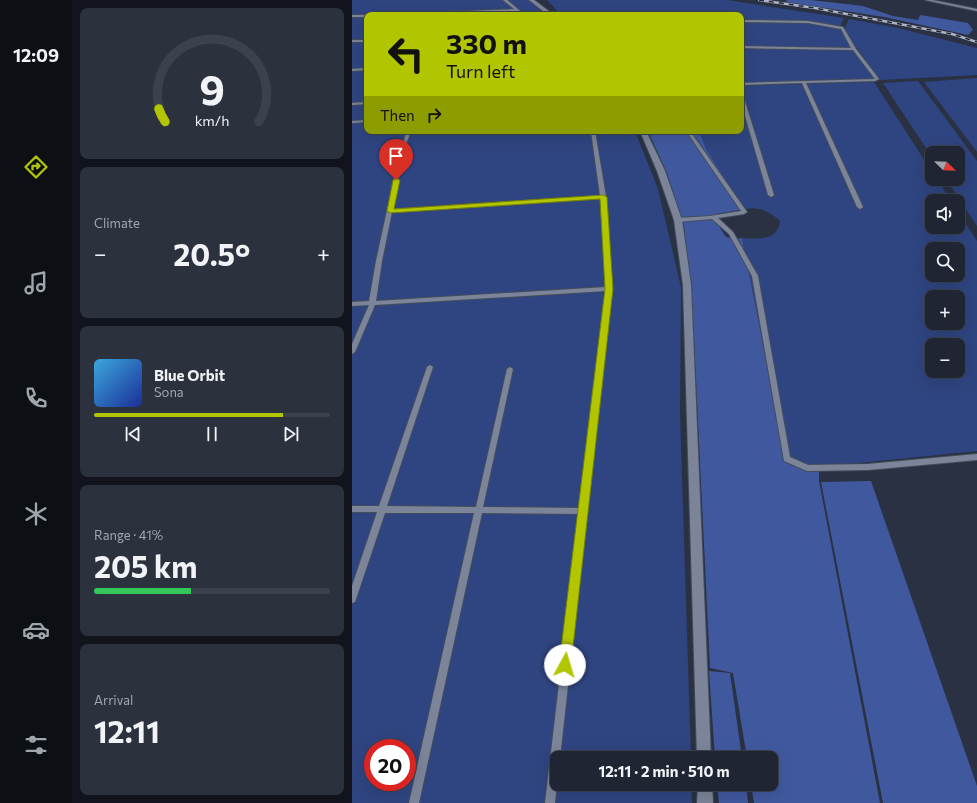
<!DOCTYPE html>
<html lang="en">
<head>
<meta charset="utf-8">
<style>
  body { margin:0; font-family:Commissioner,sans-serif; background:#2c313e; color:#f1f3f6; height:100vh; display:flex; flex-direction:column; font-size:15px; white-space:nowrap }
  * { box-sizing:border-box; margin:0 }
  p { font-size:13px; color:#a1a5ac }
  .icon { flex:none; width:22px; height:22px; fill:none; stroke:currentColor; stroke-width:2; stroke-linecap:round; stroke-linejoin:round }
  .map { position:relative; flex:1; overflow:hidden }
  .drawer { display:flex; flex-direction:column; gap:8px; padding:8px; background:#11141c; width:280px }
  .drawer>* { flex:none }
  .top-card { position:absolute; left:12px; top:12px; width:380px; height:122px; border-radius:8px; box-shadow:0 4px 16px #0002,0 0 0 1px #3c424d; background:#b1c500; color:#111; overflow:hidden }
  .needle { width:26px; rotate:113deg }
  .fabs { position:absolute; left:573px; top:146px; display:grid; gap:8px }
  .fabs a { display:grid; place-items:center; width:40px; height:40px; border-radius:8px; background:#1f2532; box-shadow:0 4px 16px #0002,0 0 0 1px #3c424d; font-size:20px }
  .speed { position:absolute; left:12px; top:739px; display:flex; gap:8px; font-size:20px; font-weight:700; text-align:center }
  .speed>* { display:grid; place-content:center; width:52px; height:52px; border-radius:50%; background:#1f2532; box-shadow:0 4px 16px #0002,0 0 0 1px #3c424d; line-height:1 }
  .speed .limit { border:6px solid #d22; background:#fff; color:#111 }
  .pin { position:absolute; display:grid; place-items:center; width:34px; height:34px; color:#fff; margin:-41px -17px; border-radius:50% 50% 50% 0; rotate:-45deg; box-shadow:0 0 4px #0007 }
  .pin .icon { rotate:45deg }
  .me { position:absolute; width:44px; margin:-22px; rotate:6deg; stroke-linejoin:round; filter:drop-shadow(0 0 3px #0008) }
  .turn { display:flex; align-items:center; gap:14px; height:84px; padding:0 16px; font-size:18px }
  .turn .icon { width:52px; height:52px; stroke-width:2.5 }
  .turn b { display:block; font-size:28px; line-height:34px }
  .then { display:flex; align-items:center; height:38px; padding:0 16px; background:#0003; gap:8px; font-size:15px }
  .big { font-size:30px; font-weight:700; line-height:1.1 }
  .drawer .widget { flex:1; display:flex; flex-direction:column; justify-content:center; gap:6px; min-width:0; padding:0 14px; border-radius:8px; background:#2c313e }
  .drawer .dial { align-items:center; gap:0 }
  .dial svg { height:104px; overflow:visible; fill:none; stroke:#3c424d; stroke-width:7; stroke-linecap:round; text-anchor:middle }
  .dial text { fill:#f1f3f6; stroke:none }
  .song { display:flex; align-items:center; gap:12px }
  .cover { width:48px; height:48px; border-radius:6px; background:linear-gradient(135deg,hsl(200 70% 55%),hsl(230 70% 35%)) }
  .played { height:4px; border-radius:2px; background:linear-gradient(90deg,#b1c500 80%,#3c424d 80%) }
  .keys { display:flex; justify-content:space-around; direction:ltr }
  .heat { display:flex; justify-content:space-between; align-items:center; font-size:22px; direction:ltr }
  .charge { height:6px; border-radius:3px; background:linear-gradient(90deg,#34c759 41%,#3c424d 0) }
  .trip { position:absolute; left:198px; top:751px; width:228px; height:40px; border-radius:8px; background:#1f2532; box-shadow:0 4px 16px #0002,0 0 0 1px #3c424d; font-weight:700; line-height:40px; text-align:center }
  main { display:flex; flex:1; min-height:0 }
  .dock { display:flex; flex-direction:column; width:72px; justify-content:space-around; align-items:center; background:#0c0f14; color:#a1a5ac }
  .dock .icon { width:28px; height:28px }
  .dock .active { color:#b1c500 }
  .dock b { font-size:18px; color:#f1f3f6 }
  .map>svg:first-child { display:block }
</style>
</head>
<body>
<main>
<nav class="dock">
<b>12:09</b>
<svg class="icon active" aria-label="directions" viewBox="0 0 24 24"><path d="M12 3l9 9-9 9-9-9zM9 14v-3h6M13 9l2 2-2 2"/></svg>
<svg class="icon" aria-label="music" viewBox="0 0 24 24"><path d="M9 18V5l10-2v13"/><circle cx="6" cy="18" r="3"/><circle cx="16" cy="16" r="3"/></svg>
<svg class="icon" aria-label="phone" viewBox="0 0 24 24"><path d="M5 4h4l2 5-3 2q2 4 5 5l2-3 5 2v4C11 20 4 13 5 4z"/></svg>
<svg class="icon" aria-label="climate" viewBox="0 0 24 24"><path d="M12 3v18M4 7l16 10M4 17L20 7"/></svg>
<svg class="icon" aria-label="car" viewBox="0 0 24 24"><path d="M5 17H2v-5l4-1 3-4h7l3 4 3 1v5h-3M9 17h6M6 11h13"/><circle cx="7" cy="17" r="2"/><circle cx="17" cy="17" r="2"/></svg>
<svg class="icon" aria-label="filters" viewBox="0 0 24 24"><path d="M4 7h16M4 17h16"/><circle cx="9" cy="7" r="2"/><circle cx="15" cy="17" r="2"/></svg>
</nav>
<section class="drawer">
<div class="widget dial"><svg viewBox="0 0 100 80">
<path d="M14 69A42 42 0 1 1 86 69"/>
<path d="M14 69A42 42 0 0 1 9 59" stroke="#b1c500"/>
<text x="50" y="56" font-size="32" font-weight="700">9</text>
<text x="50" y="72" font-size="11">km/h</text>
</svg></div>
<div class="widget"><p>Climate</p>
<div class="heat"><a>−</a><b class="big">20.5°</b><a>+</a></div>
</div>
<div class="widget">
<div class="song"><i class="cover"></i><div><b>Blue Orbit</b><p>Sona</p></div></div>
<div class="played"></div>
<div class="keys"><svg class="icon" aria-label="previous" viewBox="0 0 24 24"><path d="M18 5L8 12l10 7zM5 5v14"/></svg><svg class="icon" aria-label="pause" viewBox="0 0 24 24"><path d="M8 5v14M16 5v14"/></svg><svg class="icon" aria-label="next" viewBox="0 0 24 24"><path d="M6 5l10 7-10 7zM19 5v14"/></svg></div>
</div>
<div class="widget"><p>Range · 41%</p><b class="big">205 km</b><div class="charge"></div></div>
<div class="widget"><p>Arrival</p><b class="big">12:11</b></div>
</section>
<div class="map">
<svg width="625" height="803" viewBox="0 0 625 803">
  <rect width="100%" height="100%" fill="#293143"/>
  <g fill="#2f4581" fill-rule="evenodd">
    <path d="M0 0H176L194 15H15V131H283L306 189 329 287 328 414 339 758H205V784H339L340 803H0ZM21 748H55V782H21Z"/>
    <polygon points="195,0 375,0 492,18 487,28 499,47 492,48 389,46 389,15 209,15"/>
    <polygon points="497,19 546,28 625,48 625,75 528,80 492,30"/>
    <polygon points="389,48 503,50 523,79 389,83"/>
    <polygon points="625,78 625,152 572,82"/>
    <polygon points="566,81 625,161 625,226 594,179 606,179 606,153 580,153 580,157 531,83"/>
    <path d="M522 82 580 172V179H585L599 201H580V227H606V212L625 241V451L467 467 433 456 390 238C406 239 426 241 428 221 419 212 407 206 393 209L355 151 347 131H389V86ZM580 249H606V275H580ZM580 297H606V323H580ZM580 345H606V371H580Z"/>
  </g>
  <g fill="#40599e">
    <polygon points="435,0 459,0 511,6 541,16 566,20 568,15 616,23 621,30 616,35 532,17 434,2"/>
    <polygon points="296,131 347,131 355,151 393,209 364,214 368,228 374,237 383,239 390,238 433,456 467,467 467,481 528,803 402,803 399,784 419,784 419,758 395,758 381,673 358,668 341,318 332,226 315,173"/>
    <polygon points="519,481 625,786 625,803 531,803 469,482"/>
    <polygon points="357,671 378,673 390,758 363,758"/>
    <polygon points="365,784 394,784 396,803 367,803"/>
  </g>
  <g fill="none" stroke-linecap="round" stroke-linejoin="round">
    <g stroke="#454c5b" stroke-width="2">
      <g id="service">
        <polygon points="151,0 155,0 173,15 169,15 164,11 69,15 40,15 42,14 162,9"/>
        <polygon points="573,0 580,0 625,9 625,11"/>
        <rect x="0" y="15" width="15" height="2"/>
        <polygon points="389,20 456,21 491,27 504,49 527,79 523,81 454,83 511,207 510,208 508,209 505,207 450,83 389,85 389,83 523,79 501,50 389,48 389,46 499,48 489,29 456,23 389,22"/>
        <rect x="0" y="40" width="15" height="2"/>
        <polygon points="15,68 15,70 0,71 0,69"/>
        <polygon points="389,94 391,95 422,195 421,196 419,197 416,195 389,102"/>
        <polygon points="15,102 15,104 0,105 0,103"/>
        <polygon points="15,120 15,122 0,123 0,121"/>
        <path d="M55 131H59L52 150 40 209 248 196 239 131H243L254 197 260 289 208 758H205V784L203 803H193L227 514 130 513 67 803H57L122 513H33L4 599 3 602 0 603V586L25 512H0V506H27L75 367 78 365 81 367 35 506 124 507 155 369 158 367 161 369 131 507 228 508 254 291 23 305 3 352 0 354V344L17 305 0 306V302L17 301 24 261 48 150ZM249 199 254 287 24 301 30 261 40 212Z"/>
        <polygon points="334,131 338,131 395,212 392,214 366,218 381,232 406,276 438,457 456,465 516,464 625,454 625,460 516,470 455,471 432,461 400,276 377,234 360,219 326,222 323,220 326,218 358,216 389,211"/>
      </g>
    </g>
    <g stroke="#454c5b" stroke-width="2">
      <g id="minor">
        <polygon points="177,0 182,0 202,15 196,15"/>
        <polygon points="288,131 294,131 313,171 330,220 339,285 359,758 345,758 331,285 322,220 305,171"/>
        <polygon points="346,784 360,784 361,803 345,803"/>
      </g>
    </g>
    <use href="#service" fill="#7b8499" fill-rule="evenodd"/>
    <use href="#minor" fill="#7b8499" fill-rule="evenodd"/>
    <g stroke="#b0b5c3" stroke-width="2.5">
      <polyline id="rail" points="407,0 463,8 600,34 625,42"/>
    </g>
    <use href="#rail" stroke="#202739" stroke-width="1.5" stroke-dasharray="5" stroke-linecap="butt"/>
  </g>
  <polygon fill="#b1c500" stroke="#738000" points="44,178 48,180 42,209 251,195 255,197 261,289 219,665 218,669 213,671 209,669 207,665 253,289 248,199 38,213 35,211 41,180"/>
</svg>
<div class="fabs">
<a><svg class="needle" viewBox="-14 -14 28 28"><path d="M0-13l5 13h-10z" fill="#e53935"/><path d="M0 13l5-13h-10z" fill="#a1a5ac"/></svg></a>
<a><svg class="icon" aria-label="sound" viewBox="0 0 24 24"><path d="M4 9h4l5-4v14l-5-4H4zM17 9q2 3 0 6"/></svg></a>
<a><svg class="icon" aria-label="search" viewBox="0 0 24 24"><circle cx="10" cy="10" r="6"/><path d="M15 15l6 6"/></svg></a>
<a>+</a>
<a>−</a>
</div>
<div class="speed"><div class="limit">20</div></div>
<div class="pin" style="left:44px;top:180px;background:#d93025"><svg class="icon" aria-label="arrive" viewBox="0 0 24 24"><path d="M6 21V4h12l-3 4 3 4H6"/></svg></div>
<svg class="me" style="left:213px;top:665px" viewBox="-20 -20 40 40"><circle r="19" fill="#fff"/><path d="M0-13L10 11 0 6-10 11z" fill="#b1c500"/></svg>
<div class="trip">12:11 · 2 min · 510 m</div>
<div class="top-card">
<div class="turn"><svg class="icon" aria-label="left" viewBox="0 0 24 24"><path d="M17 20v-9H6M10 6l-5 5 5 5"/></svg><div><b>330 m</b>Turn left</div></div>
<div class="then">Then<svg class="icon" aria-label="right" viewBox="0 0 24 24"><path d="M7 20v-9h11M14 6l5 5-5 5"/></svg></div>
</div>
</div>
</main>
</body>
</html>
